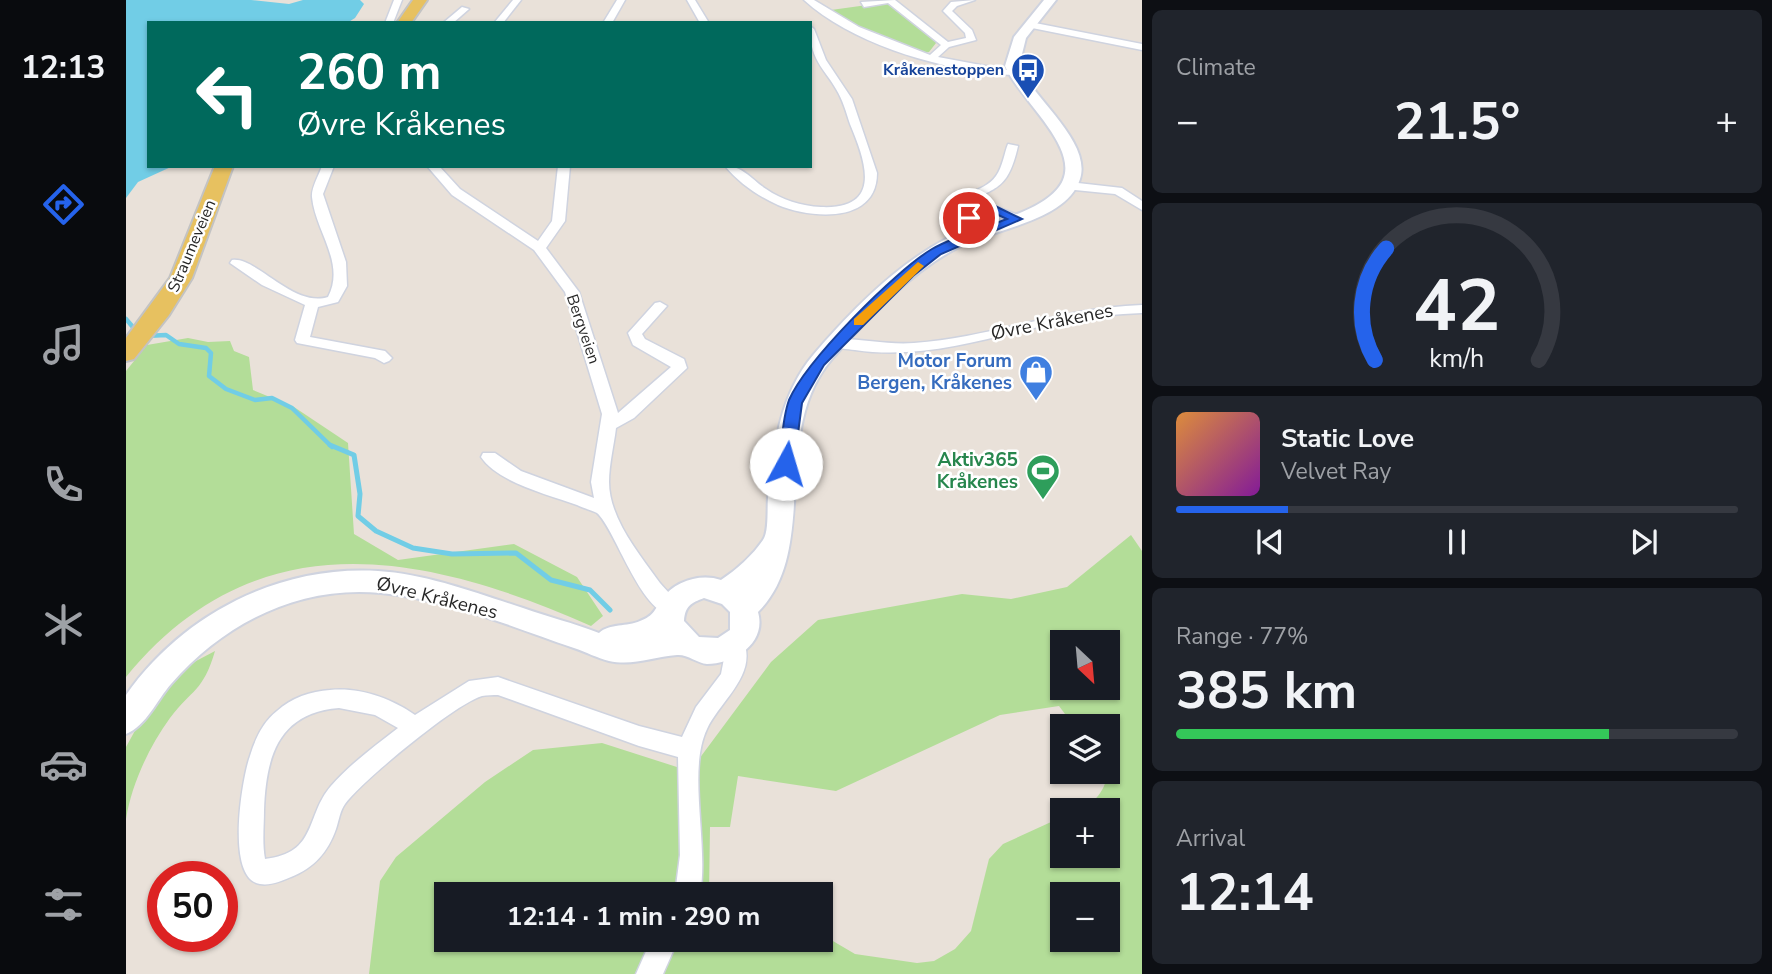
<!DOCTYPE html>
<html lang="en">
<head>
<meta charset="utf-8">
<style>
  body { margin:0; font-family:"Nunito Sans",sans-serif; background:#20242c; color:#f1f3f6; height:100vh; display:flex; flex-direction:column; font-size:26px; white-space:nowrap }
  * { box-sizing:border-box; margin:0 }
  p { font-size:23px; color:#9ea1a6 }
  .icon { flex:none; width:38px; height:38px; fill:none; stroke:currentColor; stroke-width:2; stroke-linecap:round; stroke-linejoin:round }
  .map { position:relative; flex:1; overflow:hidden }
  .drawer { display:flex; flex-direction:column; gap:10px; padding:10px; background:#0d0f14; width:630px }
  .drawer>* { flex:none }
  .banner { position:absolute; left:21px; top:21px; width:665px; height:147px; border-radius:0px; box-shadow:0 2px 5px #0004; background:#00695c; color:#fff; overflow:hidden }
  .needle { width:46px; rotate:154deg }
  .tools { position:absolute; left:924px; top:630px; display:grid; gap:14px }
  .tools a { display:grid; place-items:center; width:70px; height:70px; border-radius:0px; background:#171b24; box-shadow:0 2px 5px #0004; font-size:35px }
  .speed { position:absolute; left:21px; top:861px; display:flex; gap:14px; font-size:35px; font-weight:700; text-align:center }
  .speed>* { display:grid; place-content:center; width:91px; height:91px; border-radius:50%; background:#171b24; box-shadow:0 2px 5px #0004; line-height:1 }
  .speed .limit { border:10px solid #d22; background:#fff; color:#111 }
  .pin { position:absolute; display:grid; place-items:center; width:60px; height:60px; color:#fff; margin:-30px; border:4px solid #fff; border-radius:50%; box-shadow:0 2px 7px #0007 }
  .me { position:absolute; width:77px; margin:-38px; rotate:6deg; stroke-linejoin:round; filter:drop-shadow(0 0 5px #0008) }
  .turn { display:flex; align-items:center; gap:24px; height:147px; padding:0 35px; font-size:32px }
  .turn .icon { width:91px; height:91px; stroke-width:2.5 }
  .turn b { display:block; font-size:49px; line-height:60px }
  .big { font-size:52px; font-weight:700; line-height:1.1 }
  .drawer .tile { flex:1; display:flex; flex-direction:column; justify-content:center; gap:10px; min-width:0; padding:0 24px; border-radius:10px; background:#20242c }
  .drawer .dial { align-items:center; gap:0 }
  .dial svg { height:182px; overflow:visible; fill:none; stroke:#363941; stroke-width:7; stroke-linecap:round; text-anchor:middle }
  .dial text { fill:#f1f3f6; stroke:none }
  .song { display:flex; align-items:center; gap:21px }
  .cover { width:84px; height:84px; border-radius:10px; background:linear-gradient(135deg,hsl(30 70% 55%),hsl(290 70% 35%)) }
  .played { height:7px; border-radius:4px; background:linear-gradient(90deg,#2563eb 20%,#363941 20%) }
  .keys { display:flex; justify-content:space-around; direction:ltr }
  .heat { display:flex; justify-content:space-between; align-items:center; font-size:38px; direction:ltr }
  .charge { height:10px; border-radius:5px; background:linear-gradient(90deg,#34c759 77%,#363941 0) }
  .trip { position:absolute; left:308px; top:882px; width:399px; height:70px; border-radius:0px; background:#171b24; box-shadow:0 2px 5px #0004; font-weight:700; line-height:70px; text-align:center }
  main { display:flex; flex:1; min-height:0 }
  .menu { display:flex; flex-direction:column; width:126px; justify-content:space-around; align-items:center; background:#090b0e; color:#9ea1a6 }
  .menu .icon { width:49px; height:49px }
  .menu .selected { color:#2563eb }
  .menu b { font-size:32px; color:#f1f3f6 }
  .map>svg:first-child { display:block }
</style>
</head>
<body>
<main>
<nav class="menu">
<b>12:13</b>
<svg class="icon selected" aria-label="directions" viewBox="0 0 24 24"><path d="M12 3l9 9-9 9-9-9zM9 14v-3h6M13 9l2 2-2 2"/></svg>
<svg class="icon" aria-label="music" viewBox="0 0 24 24"><path d="M9 18V5l10-2v13"/><circle cx="6" cy="18" r="3"/><circle cx="16" cy="16" r="3"/></svg>
<svg class="icon" aria-label="phone" viewBox="0 0 24 24"><path d="M5 4h4l2 5-3 2q2 4 5 5l2-3 5 2v4C11 20 4 13 5 4z"/></svg>
<svg class="icon" aria-label="climate" viewBox="0 0 24 24"><path d="M12 3v18M4 7l16 10M4 17L20 7"/></svg>
<svg class="icon" aria-label="car" viewBox="0 0 24 24"><path d="M5 17H2v-5l4-1 3-4h7l3 4 3 1v5h-3M9 17h6M6 11h13"/><circle cx="7" cy="17" r="2"/><circle cx="17" cy="17" r="2"/></svg>
<svg class="icon" aria-label="filters" viewBox="0 0 24 24"><path d="M4 7h16M4 17h16"/><circle cx="9" cy="7" r="2"/><circle cx="15" cy="17" r="2"/></svg>
</nav>
<div class="map">
<svg width="1016" height="974" viewBox="0 0 1016 974">
  <rect width="100%" height="100%" fill="#e9e1d9"/>
  <g fill="#b3dd98" fill-rule="evenodd">
    <path d="M763 2 809 36 810 43 803 52C769 55 733 27 705 10Z"/>
    <path d="M62 338 82 342 104 341 108 351 123 357 127 390 168 407 222 443 228 534 272 560 388 544 451 577 477 616 465 626C298 552 130 518 0 677V371L21 345Z"/>
    <path d="M1005 535 1016 551V974H243L254 881 270 857 359 782 407 750 476 743 554 768 573 759 645 662 692 620 836 594 885 599 941 587ZM936 642H982V688H936ZM933 706 948 726H982C982 761 990 794 952 810H982V856H936V817L877 844 863 859 845 931 829 949 808 961 791 963 729 954 695 934V940H320V894H583L584 827H604L612 776 710 791 874 715ZM936 894H982V940H936Z"/>
    <path d="M89 651C77 692 66 689 44 718 23 747 6 783 0 819V747L27 698 53 670Z"/>
  </g>
  <polygon fill="#71cde6" points="0,0 125,0 163,4 177,0 234,0 238,4 229,18 221,23 23,23 23,166 47,166 12,182 0,198"/>
  <g fill="none" stroke-linecap="round" stroke-linejoin="round">
    <g stroke="#71cde6" stroke-width="4.5">
      <polyline points="0,319 12,333"/>
      <polyline points="20,336 40,335 53,344 80,348 85,353 83,376 100,389 129,400 146,398 166,408 206,447"/>
    </g>
    <polyline stroke="#71cde6" stroke-width="5" points="204,445 228,455 234,494 232,516 250,531 287,548 326,554 390,553 425,580 464,590 484,610"/>
    <g stroke="#cfd3df" stroke-width="3">
      <g id="minor">
        <polygon points="268,0 276,0 267,23 259,23"/>
        <polygon points="387,0 395,0 377,23 368,23"/>
        <polygon points="491,0 499,0 486,23 477,23"/>
        <polygon points="561,0 569,0 583,23 574,23"/>
        <path d="M678 0H688L733 27 804 55 815 45 762 3 738 7 735 2 769 0 822 42 840 38 839 33 817 11 825 2 849 0 831 6 826 11 846 30 850 40 823 47 812 57 892 72C885 77 875 74 866 73 806 67 724 42 678 0Z"/>
        <polygon points="336,7 343,9 327,23 317,23"/>
        <polygon points="904,22 1016,44 1016,50 901,27"/>
        <path d="M684 26 688 29 700 60 726 99 751 173C751 224 686 219 652 205 632 196 613 183 599 166 617 166 625 179 640 189 656 200 675 206 695 207 757 210 740 162 724 124 720 112 717 100 710 89 704 78 695 69 690 58 685 47 684 38 684 26Z"/>
        <path d="M882 144 892 146C881 195 867 186 831 208L839 214 868 206 895 216V222H887L867 214 837 222 820 212 818 209C830 192 857 194 870 176 877 166 878 154 882 144Z"/>
        <path d="M196 166H208L197 194 220 262 221 286 212 302 192 307 184 337 259 351 266 358 263 361 258 363 249 358 171 343 169 340 179 305 136 285 104 263 106 260C130 256 167 308 202 297 220 263 189 231 186 197 185 188 193 175 196 166Z"/>
        <path d="M301 166H313L334 189 412 241 426 221 432 166H444L439 221 420 248 453 292 492 413 545 367 507 345 502 333 529 303 534 302 541 306 516 334 519 339 558 359 561 368 508 418 490 428C488 445 483 464 483 482 483 517 511 551 531 579 538 589 549 597 555 608L552 614C518 625 490 529 471 513 466 510 456 508 451 505 423 495 371 482 355 457L357 453H369L395 471 468 498 465 482 476 414 439 292 408 250 326 195Z"/>
        <polygon points="943,182 996,188 1016,201 1016,210 989,194 939,189 937,186"/>
        <path d="M1016 305V313C991 314 966 316 941 321 871 334 802 361 729 350 721 349 711 349 705 343 708 339 708 339 714 339 739 339 763 345 788 343 866 337 936 308 1016 305Z"/>
        <path d="M609 635 616 638C634 673 594 701 581 729 561 771 583 845 574 894H549L554 855 552 757 513 746 372 695C367 695 361 695 356 696 329 704 237 780 219 804 214 811 213 820 210 829 202 852 188 868 165 877 156 881 144 886 134 884 99 879 116 778 124 756 129 739 137 722 151 711 165 698 185 691 204 690 233 687 265 698 289 715L343 681 372 677 513 726 556 737 570 707 595 674 602 638ZM213 708 249 715 272 728C249 746 224 764 205 786 179 816 192 853 139 859 136 843 138 826 138 810 140 755 153 713 213 708Z"/>
        <polygon points="525,940 552,940 537,974 510,974"/>
      </g>
    </g>
    <g stroke="#cfd3df" stroke-width="4">
      <path id="secondary" d="M918 0H930L900 38 893 66C907 98 966 142 954 179 941 221 867 229 833 247 784 272 742 318 706 359 643 432 695 549 632 612 641 643 608 664 581 664 571 663 561 654 551 655 527 657 507 666 483 661 471 658 460 652 448 648 386 627 321 599 255 593 173 585 98 623 45 684 31 700 20 726 0 734V695C57 614 153 565 252 571 301 574 350 593 397 608 422 617 448 623 473 633 484 623 501 627 514 621 528 616 529 609 536 599 548 581 575 573 595 580 610 570 627 555 637 540 643 532 641 509 642 498 648 447 653 395 688 354 724 312 770 265 820 239 851 224 922 214 937 180 952 145 892 98 879 66L888 37ZM578 598 596 604 604 612V630L592 638 573 637 558 621C559 606 565 603 578 598Z"/>
    </g>
    <g stroke="#c3c3c3" stroke-width="4">
      <g id="primary">
        <polygon points="287,0 301,0 285,23 271,23"/>
        <polygon points="89,166 107,166 66,278 43,315 8,359 0,361 0,338 44,278"/>
      </g>
    </g>
    <use href="#minor" fill="#fff" fill-rule="evenodd"/>
    <use href="#secondary" fill="#fff" fill-rule="evenodd"/>
    <use href="#primary" fill="#e7c160" fill-rule="evenodd"/>
  </g>
  <path fill="#2563eb" stroke="#184099" stroke-width="2" d="M869 206 896 219 815 254 787 276 698 365 676 403 668 464 660 469 655 467 653 464C656 444 656 419 663 400 680 361 769 271 806 249 829 236 857 228 881 219L868 213 843 221 837 218Z"/>
  <polygon fill="#f59e0b" points="792,262 798,266 796,268 737,325 728,325 728,319"/>
  <defs>
    <g id="bus-pin" transform="scale(1.75)"><path d="M0 17L-7.5 6A9.5 9.5 0 1 1 7.5 6Z" fill="#1a4fb4" stroke="#fff"/><path d="M-5-6H5V4H4V6H2V4H-2V6H-4V4H-5ZM-3.5-4V0h7V-4ZM-3.5 1.2v1.5H-2V1.2ZM2 1.2v1.5H3.5V1.2Z" fill="#fff"/></g>
    <g id="shop-pin" transform="scale(1.75)"><path d="M0 17L-7.5 6A9.5 9.5 0 1 1 7.5 6Z" fill="#3f7fe0" stroke="#fff"/><path d="M-5-2.5h2.3a2.7 3.5 0 0 1 5.4 0H5L5.5 6h-11ZM-1.5-2.5h3a1.5 2.3 0 0 0-3 0Z" fill="#fff"/></g>
    <g id="stadium-pin" transform="scale(1.75)"><path d="M0 17L-7.5 6A9.5 9.5 0 1 1 7.5 6Z" fill="#2e9e5b" stroke="#fff"/><path d="M0-5a6.5 5 0 1 0 0 10a6.5 5 0 1 0 0-10ZM-3.5-1.8h7v3.6h-7Z" fill="#fff"/></g>
  </defs>
  <g fill-rule="evenodd">
    <use href="#bus-pin" x="902" y="70"/>
    <use href="#shop-pin" x="910" y="372"/>
    <use href="#stadium-pin" x="917" y="471"/>
  </g>
  <g text-anchor="middle" dominant-baseline="central" stroke-width="5" stroke-linejoin="round" paint-order="stroke">
    <g font-size="16" font-weight="bold" fill="#164399" stroke="#fff" text-anchor="end">
      <text x="878" y="70">Kråkenestoppen</text>
    </g>
    <g font-size="16" fill="#272727" stroke="#fff">
      <text transform="translate(66 246) rotate(-67)">Straumeveien</text>
      <text transform="translate(457 329) rotate(71)">Bergveien</text>
    </g>
    <g font-size="19" fill="#272727" stroke="#fff">
      <text transform="translate(926 322) rotate(-11)">Øvre Kråkenes</text>
      <text transform="translate(311 598) rotate(14)">Øvre Kråkenes</text>
    </g>
    <g font-size="19" font-weight="bold" fill="#366cbe" stroke="#fff" text-anchor="end">
      <text x="886" y="361">Motor Forum<tspan x="886" dy="22">Bergen, Kråkenes</tspan></text>
    </g>
    <g font-size="19" font-weight="bold" fill="#27864d" stroke="#fff" text-anchor="end">
      <text x="892" y="460">Aktiv365<tspan x="892" dy="22">Kråkenes</tspan></text>
    </g>
  </g>
</svg>
<div class="tools">
<a><svg class="needle" viewBox="-14 -14 28 28"><path d="M0-13l5 13h-10z" fill="#e53935"/><path d="M0 13l5-13h-10z" fill="#9ea1a6"/></svg></a>
<a><svg class="icon" aria-label="layers" viewBox="0 0 24 24"><path d="M12 4l9 5-9 5-9-5zM3 14l9 5 9-5"/></svg></a>
<a>+</a>
<a>−</a>
</div>
<div class="speed"><div class="limit">50</div></div>
<div class="pin" style="left:843px;top:218px;background:#d93025"><svg class="icon" aria-label="arrive" viewBox="0 0 24 24"><path d="M6 21V4h12l-3 4 3 4H6"/></svg></div>
<svg class="me" style="left:660px;top:464px" viewBox="-20 -20 40 40"><circle r="19" fill="#fff"/><path d="M0-13L10 11 0 6-10 11z" fill="#2563eb"/></svg>
<div class="trip">12:14 · 1 min · 290 m</div>
<div class="banner">
<div class="turn"><svg class="icon" aria-label="left" viewBox="0 0 24 24"><path d="M17 20v-9H6M10 6l-5 5 5 5"/></svg><div><b>260 m</b>Øvre Kråkenes</div></div>
</div>
</div>
<section class="drawer">
<div class="tile"><p>Climate</p>
<div class="heat"><a>−</a><b class="big">21.5°</b><a>+</a></div>
</div>
<div class="tile dial"><svg viewBox="0 0 100 80">
<path d="M14 69A42 42 0 1 1 86 69"/>
<path d="M14 69A42 42 0 0 1 19 20" stroke="#2563eb"/>
<text x="50" y="56" font-size="32" font-weight="700">42</text>
<text x="50" y="72" font-size="11">km/h</text>
</svg></div>
<div class="tile">
<div class="song"><i class="cover"></i><div><b>Static Love</b><p>Velvet Ray</p></div></div>
<div class="played"></div>
<div class="keys"><svg class="icon" aria-label="previous" viewBox="0 0 24 24"><path d="M18 5L8 12l10 7zM5 5v14"/></svg><svg class="icon" aria-label="pause" viewBox="0 0 24 24"><path d="M8 5v14M16 5v14"/></svg><svg class="icon" aria-label="next" viewBox="0 0 24 24"><path d="M6 5l10 7-10 7zM19 5v14"/></svg></div>
</div>
<div class="tile"><p>Range · 77%</p><b class="big">385 km</b><div class="charge"></div></div>
<div class="tile"><p>Arrival</p><b class="big">12:14</b></div>
</section>
</main>
</body>
</html>
